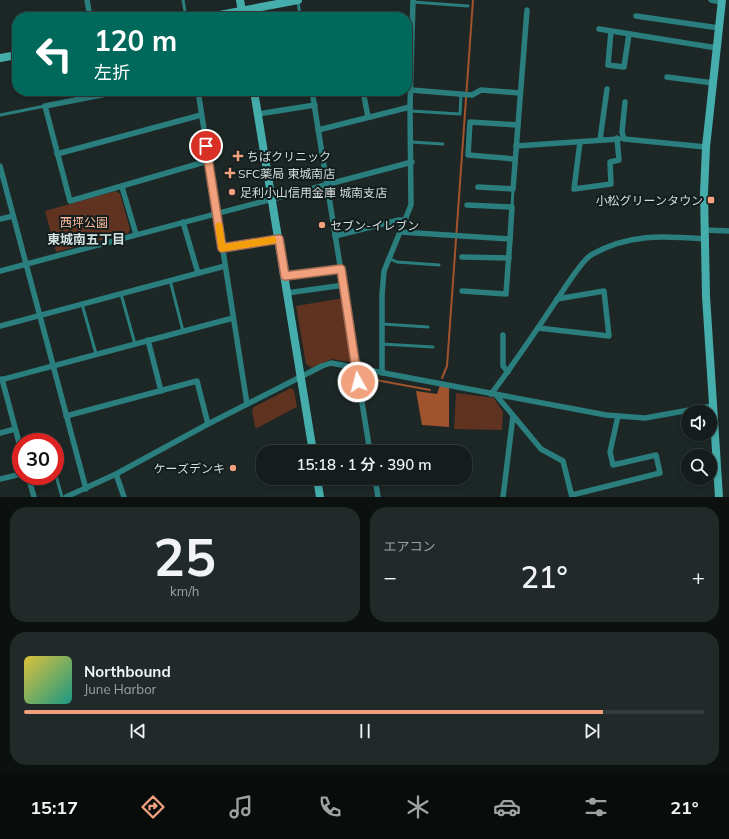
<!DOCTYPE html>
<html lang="ja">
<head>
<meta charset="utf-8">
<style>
  body { margin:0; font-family:Mulish,"Noto Sans JP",sans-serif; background:#222a29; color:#f1f3f6; height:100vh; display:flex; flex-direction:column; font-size:15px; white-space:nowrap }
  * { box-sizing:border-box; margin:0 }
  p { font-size:13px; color:#9da2a3 }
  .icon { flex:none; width:22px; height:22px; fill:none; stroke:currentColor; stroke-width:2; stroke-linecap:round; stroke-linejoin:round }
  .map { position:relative; height:497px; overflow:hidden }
  .side { display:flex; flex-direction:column; gap:10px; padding:10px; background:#0c100f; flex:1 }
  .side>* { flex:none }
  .top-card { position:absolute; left:12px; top:12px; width:400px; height:84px; border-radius:16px; box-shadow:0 2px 6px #0003,0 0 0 1px #343b3b; background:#00695c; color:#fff; overflow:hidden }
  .tools { position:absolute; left:681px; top:405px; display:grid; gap:8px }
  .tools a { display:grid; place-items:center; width:36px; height:36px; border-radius:50%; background:#151d1c; box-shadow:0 2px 6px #0003,0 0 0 1px #343b3b; font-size:20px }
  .speed { position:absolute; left:12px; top:433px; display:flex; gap:8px; font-size:20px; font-weight:700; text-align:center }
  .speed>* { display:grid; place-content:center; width:52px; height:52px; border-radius:50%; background:#151d1c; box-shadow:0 2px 6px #0003,0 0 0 1px #343b3b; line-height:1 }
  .speed .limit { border:6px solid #d22; background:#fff; color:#111 }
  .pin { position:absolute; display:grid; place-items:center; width:34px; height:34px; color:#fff; margin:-17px; border:2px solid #fff; border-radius:50%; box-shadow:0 1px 4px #0007 }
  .me { position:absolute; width:44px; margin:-22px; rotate:353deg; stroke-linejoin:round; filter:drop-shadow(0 0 3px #0008) }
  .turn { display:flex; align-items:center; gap:14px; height:84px; padding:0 16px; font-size:18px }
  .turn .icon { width:52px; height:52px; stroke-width:2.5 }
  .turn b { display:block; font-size:28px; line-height:34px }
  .big { font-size:30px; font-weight:600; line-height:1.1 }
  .side .widget { flex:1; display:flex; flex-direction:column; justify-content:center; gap:6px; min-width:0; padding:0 14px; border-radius:16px; background:#222a29 }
  .side .dial { align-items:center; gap:0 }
  .dial b { font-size:52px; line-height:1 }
  .song { display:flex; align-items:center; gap:12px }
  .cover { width:48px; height:48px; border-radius:6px; background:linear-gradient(135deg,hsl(50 70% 55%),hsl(170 70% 35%)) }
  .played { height:4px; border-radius:2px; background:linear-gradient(90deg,#f1a17d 85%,#343b3b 85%) }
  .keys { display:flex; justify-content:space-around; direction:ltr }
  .heat { display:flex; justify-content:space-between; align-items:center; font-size:22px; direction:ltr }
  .side .tiles { flex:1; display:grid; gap:10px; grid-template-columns:1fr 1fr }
  .widget:last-child { grid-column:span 2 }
  .trip { position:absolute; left:256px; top:445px; width:216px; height:40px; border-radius:16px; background:#151d1c; box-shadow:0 2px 6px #0003,0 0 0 1px #343b3b; font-weight:600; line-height:40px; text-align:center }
  .dock { display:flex; height:64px; justify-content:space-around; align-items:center; background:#080c0b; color:#9da2a3 }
  .dock .icon { width:28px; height:28px }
  .dock .selected { color:#f1a17d }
  .dock b { font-size:18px; color:#f1f3f6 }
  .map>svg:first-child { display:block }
</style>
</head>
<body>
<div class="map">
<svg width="729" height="497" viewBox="0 0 729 497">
  <rect width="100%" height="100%" fill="#1c2726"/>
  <g fill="#5f331f">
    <polygon points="116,191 120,194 130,229 128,233 56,252 45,211"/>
    <polygon points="343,298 352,358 349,362 332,359 312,368 306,364 296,306"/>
    <polygon points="291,388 294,390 297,407 257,428 255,427 252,410 254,407"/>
    <polygon points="456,393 494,398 503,412 502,430 454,429"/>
  </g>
  <polygon fill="#a1532d" points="440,385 449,388 449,427 422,425 416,391 437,394"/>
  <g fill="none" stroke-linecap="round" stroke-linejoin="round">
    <g stroke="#a1532d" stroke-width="2">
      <polyline points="365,378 430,390"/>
      <polyline points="442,378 447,366 473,0"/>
    </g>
    <g stroke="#2a7e7d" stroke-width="3">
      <polyline points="183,0 186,17"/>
      <polyline points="298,1 300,17"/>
      <polyline points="413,2 468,6"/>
      <polyline points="411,111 460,114 461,94"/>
      <polyline points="0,115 45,106"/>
      <polyline points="411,142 443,144"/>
      <polyline points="512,207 513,189"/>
      <polyline points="388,258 397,262 439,265"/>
      <polyline points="170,280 183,331"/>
      <polyline points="121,294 135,344"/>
      <polyline points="82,304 96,354"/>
      <polyline points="382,324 428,327"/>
      <polyline points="382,344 433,347"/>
      <polyline points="55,472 62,497"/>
    </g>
    <g stroke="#2a7e7d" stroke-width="5.5">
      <polyline points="87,0 90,17"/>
      <polyline points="711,0 721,2"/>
      <polyline points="636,16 719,28"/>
      <polyline points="599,29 717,48"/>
      <polyline points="611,31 608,65 624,67 629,34"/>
      <polyline points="667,77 713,83"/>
      <polyline points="411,90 472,95 481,90 520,93"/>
      <polyline points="122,91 45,106 70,201 208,161"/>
      <polyline points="198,91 247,404"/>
      <polyline points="312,91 370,452"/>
      <polyline points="363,91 368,117"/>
      <polyline points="625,102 622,132 624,139 706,147"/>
      <polyline points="258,114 315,105"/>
      <polyline points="318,130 410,107"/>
      <polyline points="600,140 607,89"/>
      <polyline points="580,142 574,189 611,184 610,162 619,160 617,138"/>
      <polyline points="516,146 619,139"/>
      <polyline points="57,154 201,115"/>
      <polyline points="515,159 468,155 470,122 518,125"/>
      <polyline points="0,166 86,489"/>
      <polyline points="122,187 136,234"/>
      <polyline points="478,187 513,189 527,10"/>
      <polyline points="0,219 13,216"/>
      <polyline points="183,222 198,273"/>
      <polyline points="705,230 729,231"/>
      <polyline points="400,232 510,239 512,207 467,205"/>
      <polyline points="335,236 399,220 406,220"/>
      <polyline points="222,248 279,239"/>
      <polyline points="462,257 509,258"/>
      <polyline points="0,271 412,162"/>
      <polyline points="285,276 341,269"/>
      <polyline points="462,291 506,294 510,239"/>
      <polyline points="287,293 344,285"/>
      <polyline points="0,326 225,266"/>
      <polyline points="538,328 609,336 604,291 557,299"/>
      <polyline points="503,335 503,366 508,372"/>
      <polyline points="148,340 161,391"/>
      <polyline points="382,373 382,295 384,271 411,205 410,107 413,0"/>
      <polyline points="2,379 21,450"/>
      <polyline points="0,380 233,318"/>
      <path d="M491 394C514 364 534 334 554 304 562 293 580 262 591 255 629 233 664 236 706 239"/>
      <polyline points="496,395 541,449 563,461 572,497"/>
      <polyline points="66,416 197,381 208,424"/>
      <polyline points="0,433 15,429"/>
      <polyline points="116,474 124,497"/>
      <polyline points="28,476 34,497"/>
      <polyline points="375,478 378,497"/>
      <polyline points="0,479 21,474"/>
      <polyline points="572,495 660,473 656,455 613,465 610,452 618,416"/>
      <polyline points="66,497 116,474 208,424 322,366 331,363 606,415 645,418 712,406"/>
      <polyline points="503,497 513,416"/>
    </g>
    <g stroke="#45aeac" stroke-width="8">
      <polyline points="240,0 243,17"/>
      <polyline points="209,17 298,0"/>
      <polyline points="0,58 17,55"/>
      <polyline points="254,91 313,452"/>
      <polyline points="317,478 320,497"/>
      <polyline points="719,497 706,296 704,193 706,147 722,0"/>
    </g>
  </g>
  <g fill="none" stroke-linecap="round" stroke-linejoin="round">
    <g stroke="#9d6951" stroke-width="10">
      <polyline id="route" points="206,146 222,248 279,239 285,276 341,269 358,382"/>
    </g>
    <use href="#route" stroke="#f1a17d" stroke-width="7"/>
    <polyline stroke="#f59e0b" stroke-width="7" points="219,226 222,248 273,240"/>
  </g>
  <g fill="#f1a17d" stroke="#121d1d" stroke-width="1.5">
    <path d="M236 150h4v4h4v4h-4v4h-4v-4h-4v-4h4z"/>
    <path d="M228 167h4v4h4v4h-4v4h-4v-4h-4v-4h4z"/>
    <circle cx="232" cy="192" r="4"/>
    <rect x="707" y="196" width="8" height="8" rx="2"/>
    <circle cx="322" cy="225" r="4"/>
    <circle cx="233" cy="468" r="4"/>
  </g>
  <g text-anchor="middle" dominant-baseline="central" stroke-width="4" stroke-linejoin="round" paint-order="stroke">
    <g font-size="12" fill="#d6dddd" stroke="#121d1d" text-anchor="start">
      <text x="247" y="156">ちばクリニック</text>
      <text x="238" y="173">SFC薬局 東城南店</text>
      <text x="240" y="192">足利小山信用金庫 城南支店</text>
      <text x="703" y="200" text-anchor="end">小松グリーンタウン</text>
      <text x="330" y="225">セブン-イレブン</text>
      <text x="225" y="468" text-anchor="end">ケーズデンキ</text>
    </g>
    <g font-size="12" fill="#fcb99c" stroke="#121d1d">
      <text x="84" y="222">西坪公園</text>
    </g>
    <g font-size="13" font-weight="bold" fill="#d3e1e0" stroke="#121d1d">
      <text x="86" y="239">東城南五丁目</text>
    </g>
  </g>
</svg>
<div class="tools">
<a><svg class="icon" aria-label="sound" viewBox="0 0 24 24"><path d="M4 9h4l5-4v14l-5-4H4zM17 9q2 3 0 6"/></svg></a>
<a><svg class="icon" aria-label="search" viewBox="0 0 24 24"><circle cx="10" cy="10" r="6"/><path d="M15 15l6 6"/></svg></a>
</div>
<div class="speed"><div class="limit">30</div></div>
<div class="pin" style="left:206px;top:146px;background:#d93025"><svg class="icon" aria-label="arrive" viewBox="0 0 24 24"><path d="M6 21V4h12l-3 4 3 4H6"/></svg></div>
<svg class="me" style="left:358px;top:382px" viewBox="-20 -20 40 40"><circle r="17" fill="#f1a17d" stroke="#fff" stroke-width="3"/><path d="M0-11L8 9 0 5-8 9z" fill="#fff"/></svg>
<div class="trip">15:18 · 1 分 · 390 m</div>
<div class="top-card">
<div class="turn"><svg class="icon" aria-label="left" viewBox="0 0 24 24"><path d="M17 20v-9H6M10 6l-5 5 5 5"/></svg><div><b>120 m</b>左折</div></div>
</div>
</div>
<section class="side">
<div class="tiles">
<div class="widget dial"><b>25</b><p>km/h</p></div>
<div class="widget"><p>エアコン</p>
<div class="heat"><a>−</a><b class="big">21°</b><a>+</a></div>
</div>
<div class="widget">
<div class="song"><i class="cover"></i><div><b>Northbound</b><p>June Harbor</p></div></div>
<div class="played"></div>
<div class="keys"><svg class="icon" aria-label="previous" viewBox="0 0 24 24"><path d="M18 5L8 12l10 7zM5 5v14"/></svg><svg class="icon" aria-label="pause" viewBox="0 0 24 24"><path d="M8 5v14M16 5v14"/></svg><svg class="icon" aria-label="next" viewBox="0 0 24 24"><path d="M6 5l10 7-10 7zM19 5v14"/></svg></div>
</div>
</div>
</section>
<nav class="dock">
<b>15:17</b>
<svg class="icon selected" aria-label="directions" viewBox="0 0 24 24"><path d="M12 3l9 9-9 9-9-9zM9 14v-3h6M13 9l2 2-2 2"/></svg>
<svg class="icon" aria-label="music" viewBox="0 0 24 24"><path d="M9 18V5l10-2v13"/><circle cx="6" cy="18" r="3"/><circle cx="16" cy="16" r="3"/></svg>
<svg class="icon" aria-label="phone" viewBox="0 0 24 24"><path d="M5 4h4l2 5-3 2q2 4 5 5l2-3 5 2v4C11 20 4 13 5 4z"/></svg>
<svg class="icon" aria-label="climate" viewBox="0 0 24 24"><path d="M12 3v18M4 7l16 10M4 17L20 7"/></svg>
<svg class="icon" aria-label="car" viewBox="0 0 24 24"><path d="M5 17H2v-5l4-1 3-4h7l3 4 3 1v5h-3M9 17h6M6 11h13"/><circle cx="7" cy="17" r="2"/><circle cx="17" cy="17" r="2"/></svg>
<svg class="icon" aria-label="filters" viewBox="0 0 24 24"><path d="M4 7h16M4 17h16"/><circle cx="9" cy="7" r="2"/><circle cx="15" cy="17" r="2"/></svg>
<b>21°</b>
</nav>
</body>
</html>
